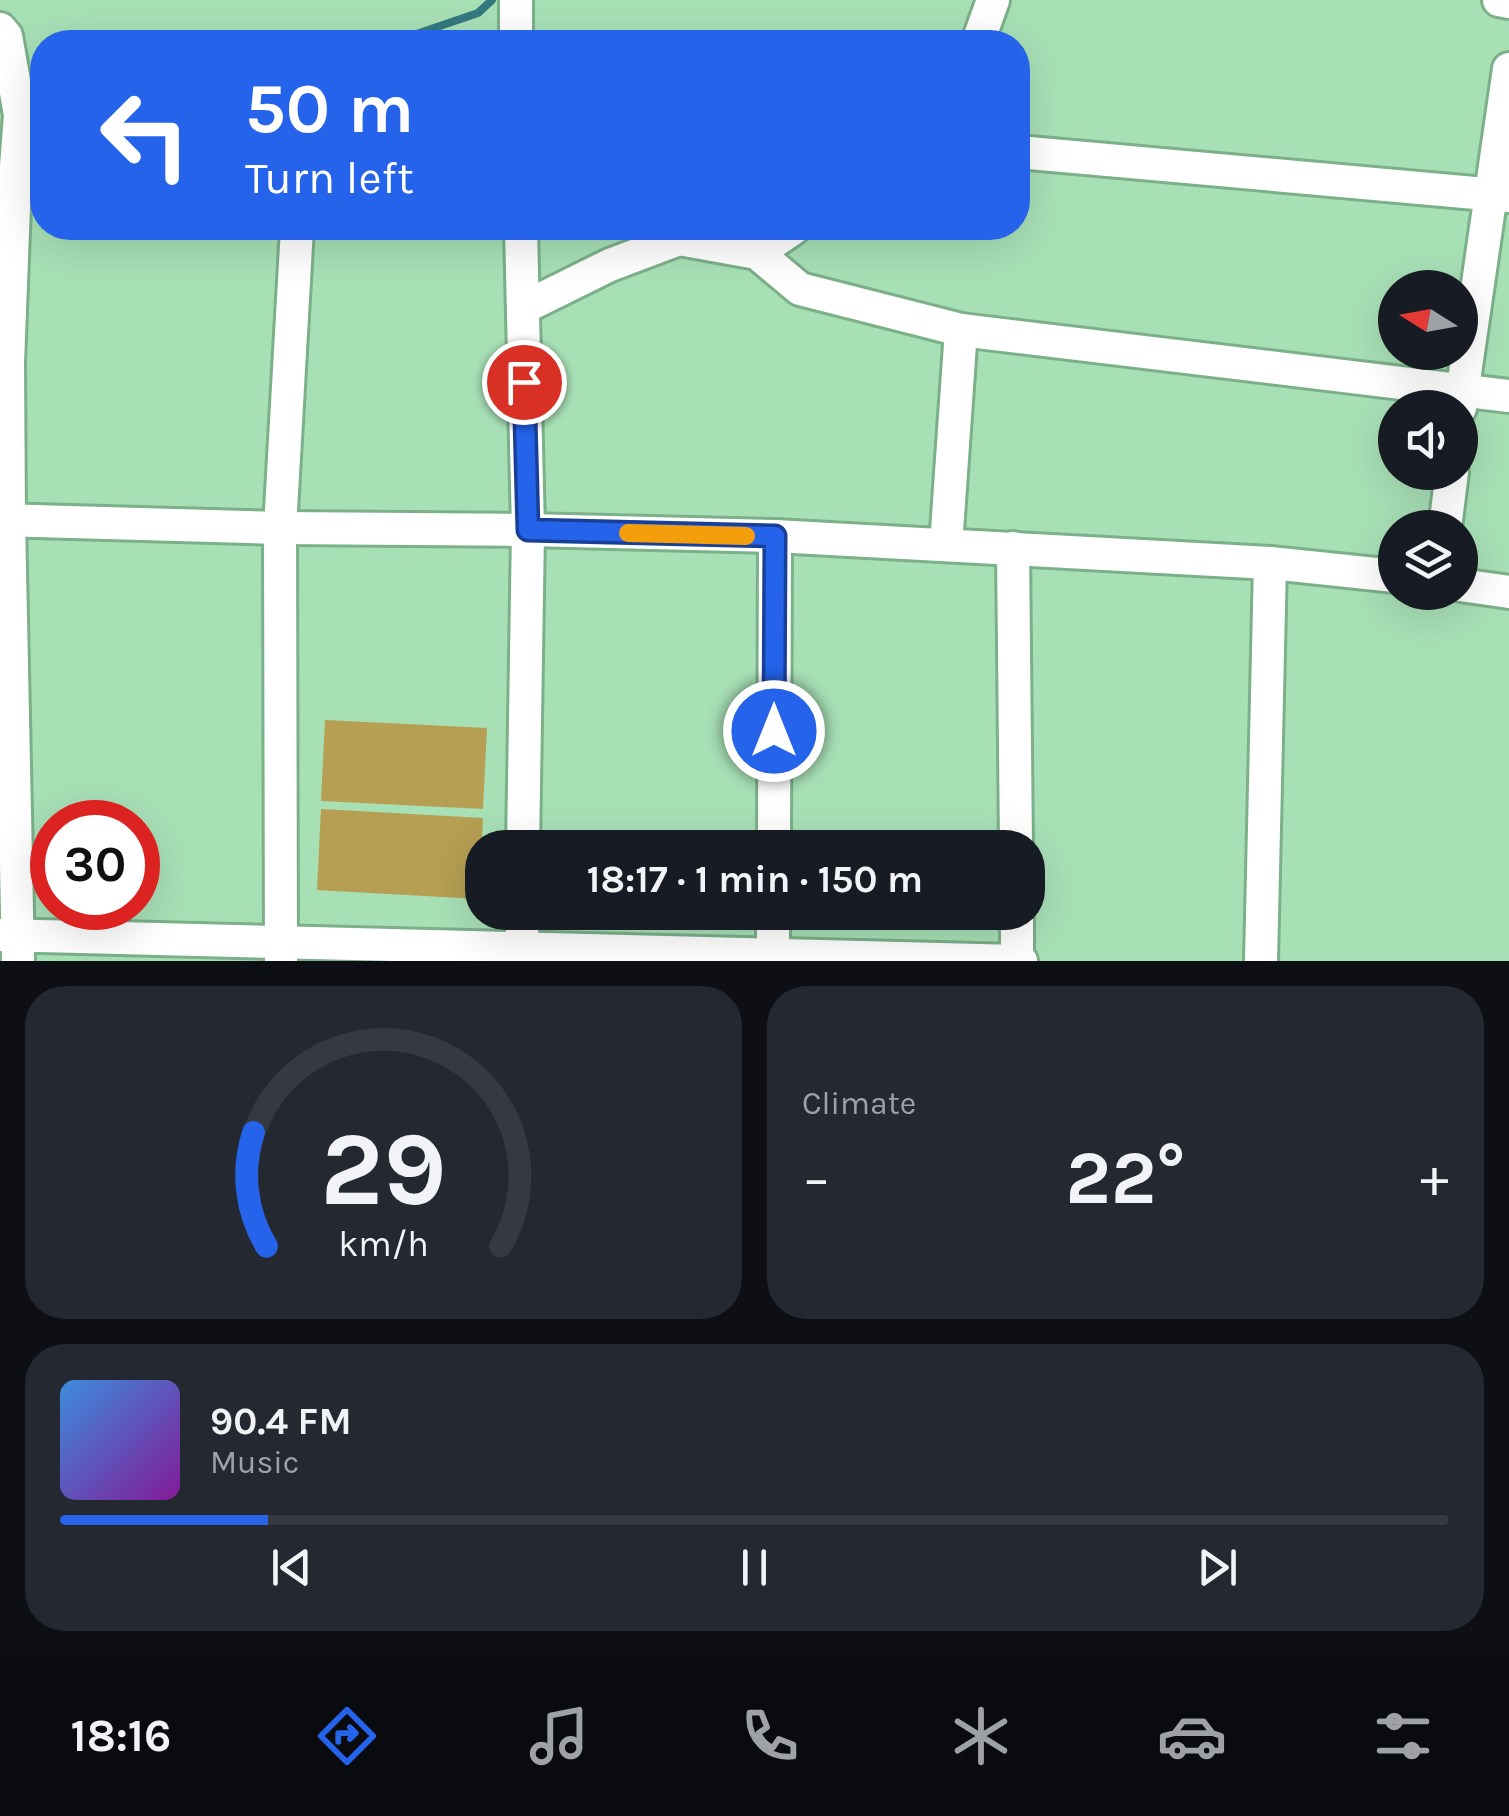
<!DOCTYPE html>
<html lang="en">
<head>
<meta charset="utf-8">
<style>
  body { margin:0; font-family:Karla,sans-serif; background:#242831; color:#f1f3f6; height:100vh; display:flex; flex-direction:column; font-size:38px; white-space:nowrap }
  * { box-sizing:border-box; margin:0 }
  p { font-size:32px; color:#9ea1a6 }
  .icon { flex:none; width:55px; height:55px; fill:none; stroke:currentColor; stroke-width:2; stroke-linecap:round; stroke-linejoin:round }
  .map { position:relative; height:961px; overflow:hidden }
  .panel { display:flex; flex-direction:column; gap:25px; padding:25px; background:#0d0f14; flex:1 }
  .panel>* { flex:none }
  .guide { position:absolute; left:30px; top:30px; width:1000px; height:210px; border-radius:40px; box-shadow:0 10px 40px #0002; background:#2563eb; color:#fff; overflow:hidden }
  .needle { width:65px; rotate:281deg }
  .controls { position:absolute; left:1378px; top:270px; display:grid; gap:20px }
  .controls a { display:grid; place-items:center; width:100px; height:100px; border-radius:50%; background:#171b24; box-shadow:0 10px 40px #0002; font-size:50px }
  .speed { position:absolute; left:30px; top:800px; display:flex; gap:20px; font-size:50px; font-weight:700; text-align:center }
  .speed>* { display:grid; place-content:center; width:130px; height:130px; border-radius:50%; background:#171b24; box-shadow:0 10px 40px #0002; line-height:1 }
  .speed .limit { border:15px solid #d22; background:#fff; color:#111 }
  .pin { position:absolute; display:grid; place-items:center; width:85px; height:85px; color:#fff; margin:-42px; border:5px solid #fff; border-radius:50%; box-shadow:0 2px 10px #0007 }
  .me { position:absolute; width:110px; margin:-55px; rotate:0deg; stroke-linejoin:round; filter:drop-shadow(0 0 8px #0008) }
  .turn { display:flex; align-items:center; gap:35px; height:210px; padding:0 50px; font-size:45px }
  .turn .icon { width:130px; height:130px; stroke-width:2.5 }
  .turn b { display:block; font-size:70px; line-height:85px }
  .big { font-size:75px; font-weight:700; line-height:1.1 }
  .panel .tile { flex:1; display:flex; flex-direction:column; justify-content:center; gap:15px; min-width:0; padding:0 35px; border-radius:40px; background:#242831 }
  .panel .dial { align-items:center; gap:0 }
  .dial svg { height:260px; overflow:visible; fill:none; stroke:#363941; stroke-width:7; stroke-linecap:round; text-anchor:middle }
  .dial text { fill:#f1f3f6; stroke:none }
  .song { display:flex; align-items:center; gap:30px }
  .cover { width:120px; height:120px; border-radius:15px; background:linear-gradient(135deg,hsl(210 70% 55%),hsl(290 70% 35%)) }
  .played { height:10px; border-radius:5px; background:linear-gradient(90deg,#2563eb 15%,#363941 15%) }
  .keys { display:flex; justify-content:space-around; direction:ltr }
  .heat { display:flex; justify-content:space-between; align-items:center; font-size:55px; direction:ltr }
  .panel .tiles { flex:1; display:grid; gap:25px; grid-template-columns:1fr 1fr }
  .tile:last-child { grid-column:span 2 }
  .trip { position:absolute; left:465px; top:830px; width:580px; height:100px; border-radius:40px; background:#171b24; box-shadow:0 10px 40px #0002; font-weight:700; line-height:100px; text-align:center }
  .menu { display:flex; height:160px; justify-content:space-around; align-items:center; background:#090b0e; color:#9ea1a6 }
  .menu .icon { width:70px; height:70px }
  .menu .selected { color:#2563eb }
  .menu b { font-size:45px; color:#f1f3f6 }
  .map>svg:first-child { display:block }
</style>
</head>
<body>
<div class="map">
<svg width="1509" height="961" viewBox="0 0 1509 961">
  <rect width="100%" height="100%" fill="#a8e0b6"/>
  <g fill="#b69f52">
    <polygon points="325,720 487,728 483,809 321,801"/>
    <polygon points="321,809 483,818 479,899 317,890"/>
  </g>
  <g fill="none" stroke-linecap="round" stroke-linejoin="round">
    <g stroke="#347980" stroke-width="8">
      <polyline points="393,42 478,13 492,0"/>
      <polyline points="27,115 42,116"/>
    </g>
    <g stroke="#7bb089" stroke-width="38">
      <g id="minor">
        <polyline points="516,0 516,42"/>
        <polyline points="1499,0 1509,2"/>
        <polyline points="0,29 6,36 20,115 15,179 8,363 9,520 18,961"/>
        <polyline points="978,42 993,0"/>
        <polyline points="1018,152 1509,196"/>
        <polyline points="521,228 528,530 523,848"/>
        <polyline points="757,253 794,228"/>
        <polyline points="523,308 610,265 679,239 757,253 800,289 961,330 1509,396"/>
        <polyline points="1460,408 1509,69"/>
        <polyline points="0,520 280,528 528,530 775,536 1270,563 1395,576"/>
        <polyline points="1445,528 1452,472"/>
        <polyline points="946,545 961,330"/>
        <polyline points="1013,548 1016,848"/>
        <polyline points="1460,585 1509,592"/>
        <polyline points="774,848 775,536"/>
        <polyline points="1017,912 1017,961"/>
        <polyline points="0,935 1021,961"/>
        <polyline points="773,956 773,912"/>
        <polyline points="281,961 280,528 297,228"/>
        <polyline points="522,961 522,912"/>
        <polyline points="1261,961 1270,563"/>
      </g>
    </g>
    <use href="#minor" stroke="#fff" stroke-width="32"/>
  </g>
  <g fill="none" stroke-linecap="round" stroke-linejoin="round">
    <g stroke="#184099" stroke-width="25">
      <polyline id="route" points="524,382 528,530 775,536 774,731"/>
    </g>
    <use href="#route" stroke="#2563eb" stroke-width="18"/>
    <polyline stroke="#f59e0b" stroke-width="18" points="628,533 746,536"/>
  </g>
</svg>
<div class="controls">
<a><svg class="needle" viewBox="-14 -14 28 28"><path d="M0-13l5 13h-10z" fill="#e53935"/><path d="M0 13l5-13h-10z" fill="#9ea1a6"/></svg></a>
<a><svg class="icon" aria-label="sound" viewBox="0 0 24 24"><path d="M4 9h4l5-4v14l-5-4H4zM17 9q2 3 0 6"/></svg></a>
<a><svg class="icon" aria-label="layers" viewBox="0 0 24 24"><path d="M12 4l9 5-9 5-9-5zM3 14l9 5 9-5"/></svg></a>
</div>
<div class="speed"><div class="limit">30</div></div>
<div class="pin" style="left:524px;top:382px;background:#d93025"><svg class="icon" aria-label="arrive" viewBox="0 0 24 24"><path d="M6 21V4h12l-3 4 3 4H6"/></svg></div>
<svg class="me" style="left:774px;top:731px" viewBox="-20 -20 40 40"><circle r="17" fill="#2563eb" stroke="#fff" stroke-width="3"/><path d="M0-11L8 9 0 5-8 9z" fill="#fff"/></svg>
<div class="trip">18:17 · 1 min · 150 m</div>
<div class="guide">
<div class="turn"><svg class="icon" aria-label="left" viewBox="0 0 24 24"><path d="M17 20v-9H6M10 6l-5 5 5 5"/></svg><div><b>50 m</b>Turn left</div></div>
</div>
</div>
<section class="panel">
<div class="tiles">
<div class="tile dial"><svg viewBox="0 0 100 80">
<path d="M14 69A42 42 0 1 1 86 69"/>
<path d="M14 69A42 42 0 0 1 10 34" stroke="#2563eb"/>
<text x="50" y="56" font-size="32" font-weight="700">29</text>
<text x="50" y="72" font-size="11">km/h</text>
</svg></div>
<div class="tile"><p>Climate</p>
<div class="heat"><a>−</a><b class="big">22°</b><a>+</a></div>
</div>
<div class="tile">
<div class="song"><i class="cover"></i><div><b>90.4 FM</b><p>Music</p></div></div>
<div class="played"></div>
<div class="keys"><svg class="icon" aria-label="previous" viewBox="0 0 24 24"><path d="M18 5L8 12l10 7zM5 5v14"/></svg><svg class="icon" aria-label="pause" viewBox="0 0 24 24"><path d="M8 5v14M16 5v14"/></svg><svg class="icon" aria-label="next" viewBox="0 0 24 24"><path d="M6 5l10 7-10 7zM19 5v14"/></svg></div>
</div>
</div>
</section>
<nav class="menu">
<b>18:16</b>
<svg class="icon selected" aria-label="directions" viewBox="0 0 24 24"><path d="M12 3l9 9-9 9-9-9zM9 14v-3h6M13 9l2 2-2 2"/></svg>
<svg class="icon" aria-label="music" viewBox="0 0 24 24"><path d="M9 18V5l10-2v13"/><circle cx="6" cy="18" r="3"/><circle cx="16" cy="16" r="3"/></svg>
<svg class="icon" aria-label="phone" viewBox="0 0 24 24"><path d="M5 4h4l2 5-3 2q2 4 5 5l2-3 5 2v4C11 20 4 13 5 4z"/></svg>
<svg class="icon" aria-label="climate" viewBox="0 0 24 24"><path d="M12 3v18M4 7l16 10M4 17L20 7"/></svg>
<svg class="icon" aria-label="car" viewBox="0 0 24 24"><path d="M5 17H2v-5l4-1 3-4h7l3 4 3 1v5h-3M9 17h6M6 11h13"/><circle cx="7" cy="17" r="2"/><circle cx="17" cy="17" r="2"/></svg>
<svg class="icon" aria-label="filters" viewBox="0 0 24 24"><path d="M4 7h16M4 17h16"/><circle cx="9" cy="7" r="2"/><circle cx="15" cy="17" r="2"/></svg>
</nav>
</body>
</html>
